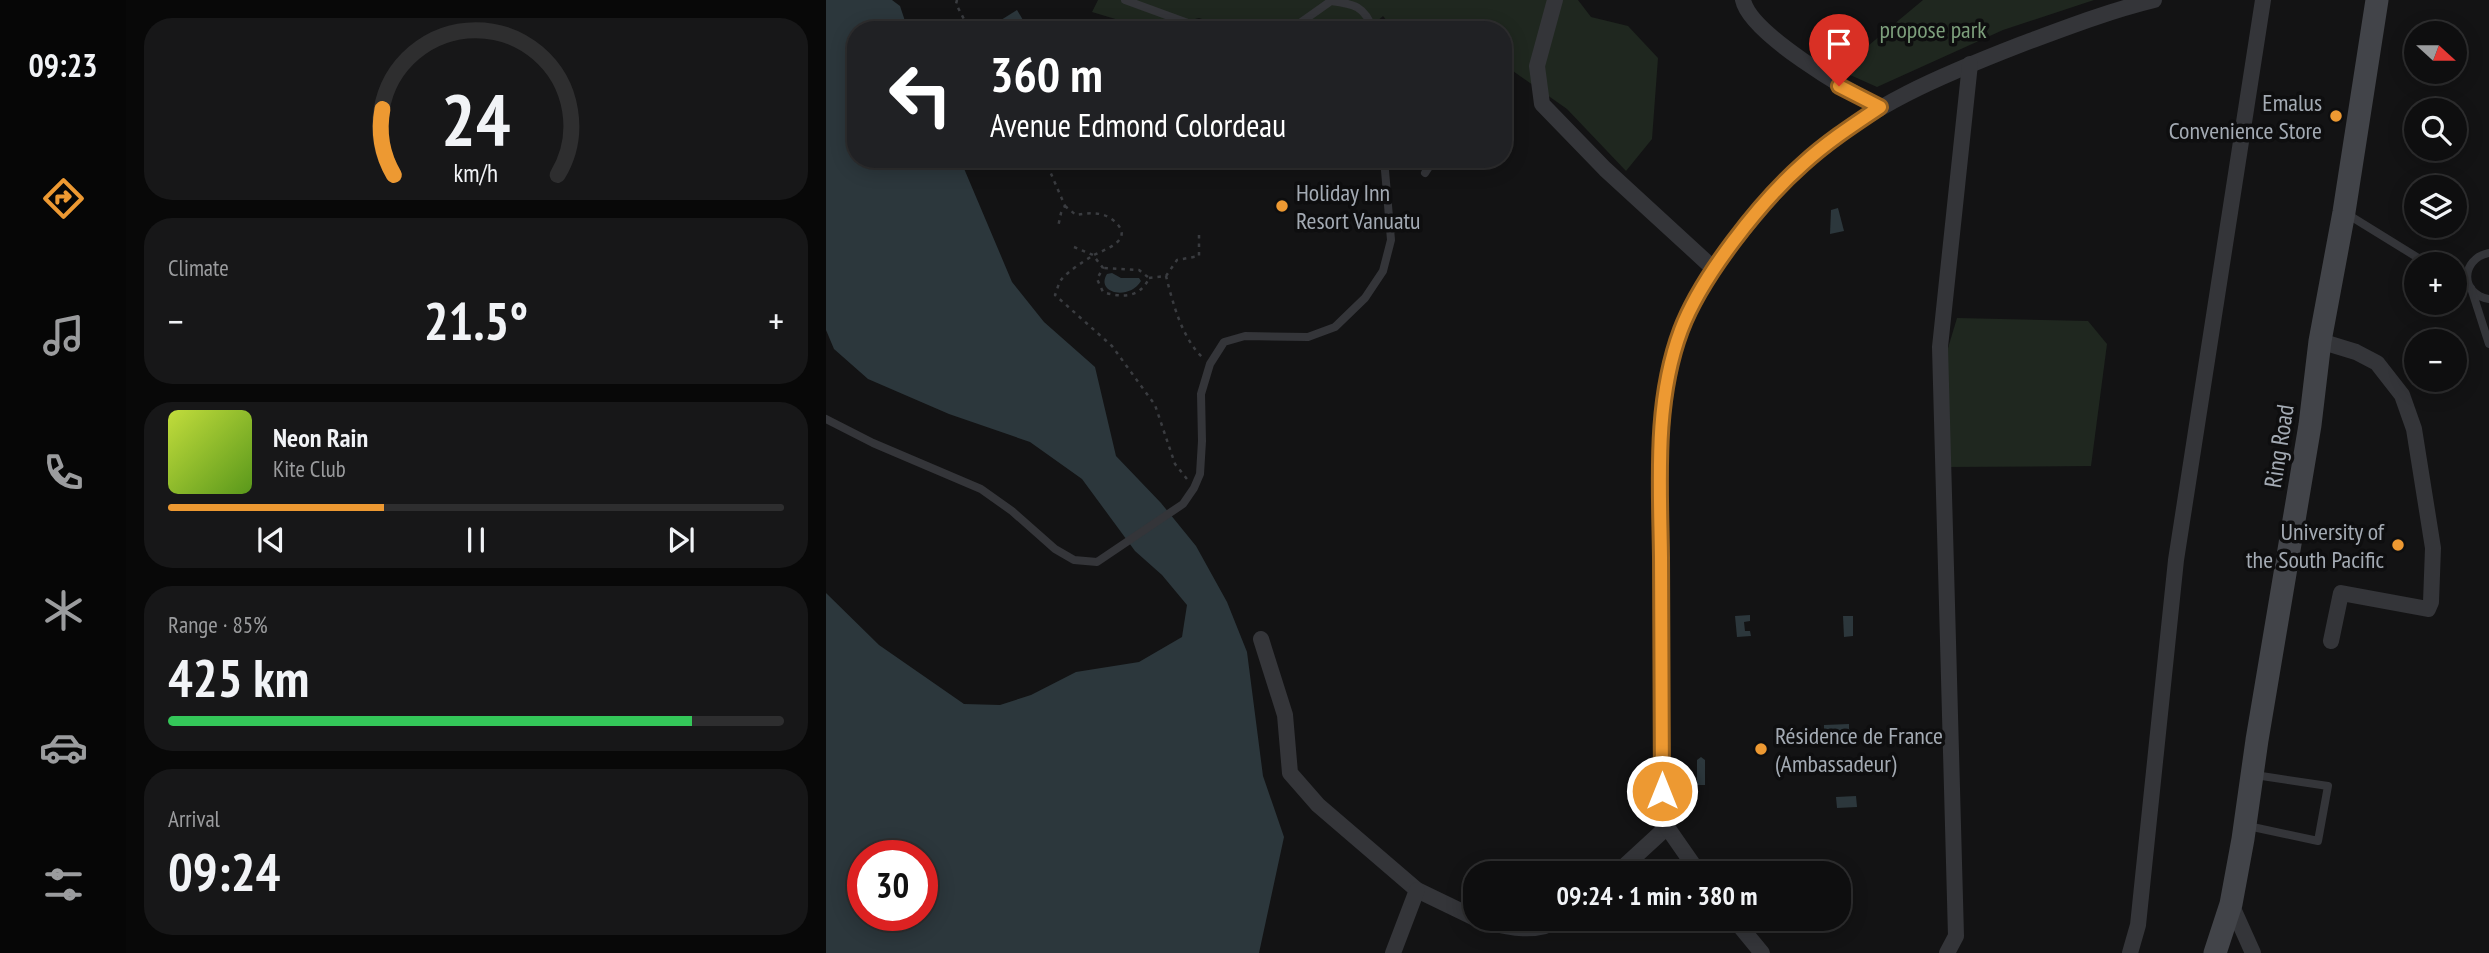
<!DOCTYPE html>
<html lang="en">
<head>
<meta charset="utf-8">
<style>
  body { margin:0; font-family:"PT Sans Narrow",sans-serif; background:#171718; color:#f1f3f6; height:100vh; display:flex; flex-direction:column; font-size:26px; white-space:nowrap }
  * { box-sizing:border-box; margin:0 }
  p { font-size:23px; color:#9b9c9e }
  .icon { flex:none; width:38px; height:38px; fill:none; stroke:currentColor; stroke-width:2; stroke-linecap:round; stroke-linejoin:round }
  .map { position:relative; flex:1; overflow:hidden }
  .drawer { display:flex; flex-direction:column; gap:18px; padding:18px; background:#080808; width:700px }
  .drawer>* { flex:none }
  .top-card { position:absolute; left:21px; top:21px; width:665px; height:147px; border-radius:28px; box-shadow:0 4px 18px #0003,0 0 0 2px #2e2e2f; background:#202124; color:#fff; overflow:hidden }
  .needle { width:46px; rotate:111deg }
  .buttons { position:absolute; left:1578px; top:21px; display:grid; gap:14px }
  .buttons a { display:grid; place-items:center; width:63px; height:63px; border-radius:50%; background:#0e0e0f; box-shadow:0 4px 18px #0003,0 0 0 2px #2e2e2f; font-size:35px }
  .speed { position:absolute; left:21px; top:840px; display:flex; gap:14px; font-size:35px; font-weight:700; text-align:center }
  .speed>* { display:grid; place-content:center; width:91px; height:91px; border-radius:50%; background:#0e0e0f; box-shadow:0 4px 18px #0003,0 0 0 2px #2e2e2f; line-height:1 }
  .speed .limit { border:10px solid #d22; background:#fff; color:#111 }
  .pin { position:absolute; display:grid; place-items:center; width:60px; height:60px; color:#fff; margin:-72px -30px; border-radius:50% 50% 50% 0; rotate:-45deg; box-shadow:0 0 7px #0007 }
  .pin .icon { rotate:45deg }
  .me { position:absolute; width:77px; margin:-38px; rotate:0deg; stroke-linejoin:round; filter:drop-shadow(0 0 5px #0008) }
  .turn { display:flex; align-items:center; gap:24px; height:147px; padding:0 28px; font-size:32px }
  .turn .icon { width:91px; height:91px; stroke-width:2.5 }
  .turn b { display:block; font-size:49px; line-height:60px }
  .big { font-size:52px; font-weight:600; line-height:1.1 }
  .drawer .tile { flex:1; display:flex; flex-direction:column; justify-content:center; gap:10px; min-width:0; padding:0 24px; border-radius:28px; background:#171718 }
  .drawer .dial { align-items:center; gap:0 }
  .dial svg { height:182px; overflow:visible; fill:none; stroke:#2e2e2f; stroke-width:7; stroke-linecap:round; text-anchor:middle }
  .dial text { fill:#f1f3f6; stroke:none }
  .song { display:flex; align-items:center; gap:21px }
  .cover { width:84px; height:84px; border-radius:10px; background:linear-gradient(135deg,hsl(70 70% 55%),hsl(90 70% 35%)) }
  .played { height:7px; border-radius:4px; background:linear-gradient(90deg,#ed9932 35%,#2e2e2f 35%) }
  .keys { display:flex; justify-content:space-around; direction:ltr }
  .heat { display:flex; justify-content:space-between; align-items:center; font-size:38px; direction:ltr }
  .charge { height:10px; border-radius:5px; background:linear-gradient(90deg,#34c759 85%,#2e2e2f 0) }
  .trip { position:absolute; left:637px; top:861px; width:388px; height:70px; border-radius:28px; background:#0e0e0f; box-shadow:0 4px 18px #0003,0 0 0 2px #2e2e2f; font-weight:600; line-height:70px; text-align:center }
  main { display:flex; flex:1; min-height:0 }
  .dock { display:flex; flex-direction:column; width:126px; justify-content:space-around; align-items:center; background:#060606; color:#9b9c9e }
  .dock .icon { width:49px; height:49px }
  .dock .active { color:#ed9932 }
  .dock b { font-size:32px; color:#f1f3f6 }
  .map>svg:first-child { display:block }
</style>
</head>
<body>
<main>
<nav class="dock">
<b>09:23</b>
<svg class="icon active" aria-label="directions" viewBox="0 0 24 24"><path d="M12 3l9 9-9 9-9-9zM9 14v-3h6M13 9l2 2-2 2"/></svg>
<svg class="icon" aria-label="music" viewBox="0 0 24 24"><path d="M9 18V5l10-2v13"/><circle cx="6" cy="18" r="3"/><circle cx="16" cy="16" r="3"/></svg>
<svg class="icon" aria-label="phone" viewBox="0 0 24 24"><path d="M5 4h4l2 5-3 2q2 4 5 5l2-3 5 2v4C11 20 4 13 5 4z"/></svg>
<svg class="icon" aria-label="climate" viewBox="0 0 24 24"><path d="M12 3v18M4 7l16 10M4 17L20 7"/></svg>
<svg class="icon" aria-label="car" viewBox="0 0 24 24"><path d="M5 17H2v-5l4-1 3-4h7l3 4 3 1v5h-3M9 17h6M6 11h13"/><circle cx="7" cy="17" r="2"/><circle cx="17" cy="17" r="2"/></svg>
<svg class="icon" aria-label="filters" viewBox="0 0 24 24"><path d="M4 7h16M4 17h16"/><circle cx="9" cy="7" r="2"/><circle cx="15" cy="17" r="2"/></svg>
</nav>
<section class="drawer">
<div class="tile dial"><svg viewBox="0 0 100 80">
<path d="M14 69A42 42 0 1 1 86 69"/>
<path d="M14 69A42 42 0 0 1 9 40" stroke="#ed9932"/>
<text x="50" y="56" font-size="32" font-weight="700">24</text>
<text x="50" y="72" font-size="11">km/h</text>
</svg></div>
<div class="tile"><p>Climate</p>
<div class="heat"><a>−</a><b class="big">21.5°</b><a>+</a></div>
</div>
<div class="tile">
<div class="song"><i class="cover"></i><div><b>Neon Rain</b><p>Kite Club</p></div></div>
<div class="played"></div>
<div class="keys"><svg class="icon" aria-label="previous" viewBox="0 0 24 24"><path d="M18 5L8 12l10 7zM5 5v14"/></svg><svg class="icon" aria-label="pause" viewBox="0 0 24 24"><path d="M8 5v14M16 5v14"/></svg><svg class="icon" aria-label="next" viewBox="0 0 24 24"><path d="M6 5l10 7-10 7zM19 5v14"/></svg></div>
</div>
<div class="tile"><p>Range · 85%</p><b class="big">425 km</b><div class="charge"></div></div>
<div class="tile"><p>Arrival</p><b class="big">09:24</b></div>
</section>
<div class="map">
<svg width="1663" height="953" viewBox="0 0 1663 953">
  <rect width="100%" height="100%" fill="#131314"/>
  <g fill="#1f271f">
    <polygon points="272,0 752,0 765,17 802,26 832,58 826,139 800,171 741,109 677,64 677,30 568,30 557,16 541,30 409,30 373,18 326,30 266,12"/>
    <polygon points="1097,0 1268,0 1177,30 1051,87 1013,70"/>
    <polygon points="1131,318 1262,321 1281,344 1265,466 1120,467 1122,348"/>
  </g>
  <g fill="#2c373c" fill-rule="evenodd">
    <path d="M0 0H66L74 6 82 30H30V159H134L186 282 218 322 269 367 290 456 335 503 370 546 401 602 421 652 437 776 458 837 433 953H0V593L53 645 138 704 174 705 205 695 250 672 313 662 356 637 361 605 336 575 309 551 256 479 204 442 123 414 42 379 8 349 0 330ZM37 856H96V915H37Z"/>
    <polygon points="191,10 203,30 169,30 167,25"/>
    <polygon points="1012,208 1018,231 1004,234 1005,210"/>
    <path d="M286 273 295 278H313L315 281C303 301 269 293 281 274Z"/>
    <polygon points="924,615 924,621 918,622 919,631 924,631 925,636 911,637 909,616"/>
    <polygon points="1017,616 1027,616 1027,636 1018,637"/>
    <polygon points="1023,724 1023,729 1026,729 1024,738 998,739 998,725"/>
    <polygon points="875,757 879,760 879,785 871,785 871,760"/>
    <polygon points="1030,796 1031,807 1011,808 1010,797"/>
  </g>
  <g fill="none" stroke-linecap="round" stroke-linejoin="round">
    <g stroke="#3a3c40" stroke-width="2.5" stroke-dasharray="3.5 5" stroke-linecap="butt">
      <polyline points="131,0 130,4 140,23 151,25 154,30"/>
      <polyline points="216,159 223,169 239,206 235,213 232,227"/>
      <path d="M239 206 250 215C263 213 275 211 287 220 311 240 279 249 266 256 257 262 242 271 235 280 232 284 231 291 229 295L286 346 329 405 349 464 361 479"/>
      <path d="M248 247 267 255 277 268 271 279 277 292C296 298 314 298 323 278L313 270 277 268"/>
      <path d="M340 276C347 304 356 338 377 358"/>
      <polyline points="323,278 340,276 351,260 373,256 373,232"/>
    </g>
    <g stroke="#343539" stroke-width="8">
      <polyline points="299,0 381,30"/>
      <path d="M464 30 505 1C528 4 539 6 547 30"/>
      <polyline points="599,173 608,159"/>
      <polyline points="1521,214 1602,264"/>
      <path d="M1663 253C1634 259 1634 294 1663 299"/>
      <polyline points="1629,280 1645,288 1663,344"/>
      <polyline points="0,419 47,443 155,489 186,511 229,549 248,560 271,562 357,504 368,488 374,474 376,441 375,394 384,364 398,342 419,336 482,337 509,327 539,298 557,271 565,240 558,159"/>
      <polyline points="1422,826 1492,841 1502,786 1429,775"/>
    </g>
    <g stroke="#343539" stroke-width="16">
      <polyline points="729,0 711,66 716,104 779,169 888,269"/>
      <path d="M917 0C924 34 1023 91 1054 107"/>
      <polyline points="1494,341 1530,352 1551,363 1576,395 1588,429 1607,548 1605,602 1602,609 1515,593 1505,641"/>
      <polyline points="435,639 459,715 464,773 492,805 591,890 649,918"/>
      <polyline points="791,873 841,827"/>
      <path d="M873 873 841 827 836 791C836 709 835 627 835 546 834 484 831 421 846 360 857 313 887 267 917 230 937 207 955 183 978 163 1043 105 1116 75 1196 44 1239 28 1283 11 1328 0"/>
      <polyline points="1405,904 1427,953"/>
      <path d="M651 919C676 926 711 936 733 919"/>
      <polyline points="908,919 936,953"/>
      <polyline points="567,953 591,890"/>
      <polyline points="1121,953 1130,936 1114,347 1144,64"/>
      <polyline points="1304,953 1312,925 1350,560 1437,0"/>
    </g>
    <polyline stroke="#424449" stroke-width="23" points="1389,953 1405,904 1417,839 1431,740 1484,425 1494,341 1518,212 1551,0"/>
  </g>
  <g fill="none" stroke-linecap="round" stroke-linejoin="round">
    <g stroke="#9a6320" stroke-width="18">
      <path id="route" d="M836 791C836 713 835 635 835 557 834 481 828 402 855 330 875 277 934 202 977 164 1001 142 1027 125 1054 107L1013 86"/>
    </g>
    <use href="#route" stroke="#ed9932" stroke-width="12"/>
  </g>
  <g fill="#ed9932" stroke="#0e0e0f" stroke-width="2.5">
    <circle cx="1510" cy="116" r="7"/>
    <circle cx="456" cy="206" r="7"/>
    <circle cx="1572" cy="545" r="7"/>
    <circle cx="935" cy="749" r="7"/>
  </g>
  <g text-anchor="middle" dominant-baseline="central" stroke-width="7" stroke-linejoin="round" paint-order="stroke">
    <g font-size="24" fill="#7d9f7c" stroke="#0e0e0f">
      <text x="1107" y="29">propose park</text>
    </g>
    <g font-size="24" fill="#a4abb4" stroke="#0e0e0f" text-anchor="end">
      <text x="1496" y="102">Emalus<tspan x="1496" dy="28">Convenience Store</tspan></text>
      <text x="470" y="192" text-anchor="start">Holiday Inn<tspan x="470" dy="28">Resort Vanuatu</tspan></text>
      <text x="1558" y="531">University of<tspan x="1558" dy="28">the South Pacific</tspan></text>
      <text x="949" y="735" text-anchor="start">Résidence de France<tspan x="949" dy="28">(Ambassadeur)</tspan></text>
    </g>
    <g font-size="24" fill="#a4abb4" stroke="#0e0e0f">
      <text transform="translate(1453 446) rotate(-81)">Ring Road</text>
    </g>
  </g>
</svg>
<div class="buttons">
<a><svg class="needle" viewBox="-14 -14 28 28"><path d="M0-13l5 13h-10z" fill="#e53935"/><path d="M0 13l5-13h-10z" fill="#9b9c9e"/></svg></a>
<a><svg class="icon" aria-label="search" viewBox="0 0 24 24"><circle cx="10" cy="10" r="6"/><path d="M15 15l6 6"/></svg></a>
<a><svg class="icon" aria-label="layers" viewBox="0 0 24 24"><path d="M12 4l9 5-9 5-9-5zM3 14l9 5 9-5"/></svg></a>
<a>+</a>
<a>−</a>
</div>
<div class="speed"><div class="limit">30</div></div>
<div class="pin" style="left:1013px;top:86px;background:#d93025"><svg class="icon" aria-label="arrive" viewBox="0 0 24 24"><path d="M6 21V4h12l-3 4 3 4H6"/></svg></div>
<svg class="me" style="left:836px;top:791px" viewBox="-20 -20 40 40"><circle r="17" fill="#ed9932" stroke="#fff" stroke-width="3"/><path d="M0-11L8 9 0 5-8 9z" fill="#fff"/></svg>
<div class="trip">09:24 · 1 min · 380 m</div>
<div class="top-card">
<div class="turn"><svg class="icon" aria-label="left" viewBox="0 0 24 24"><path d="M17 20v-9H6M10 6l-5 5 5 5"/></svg><div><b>360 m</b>Avenue Edmond Colordeau</div></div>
</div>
</div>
</main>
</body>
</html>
